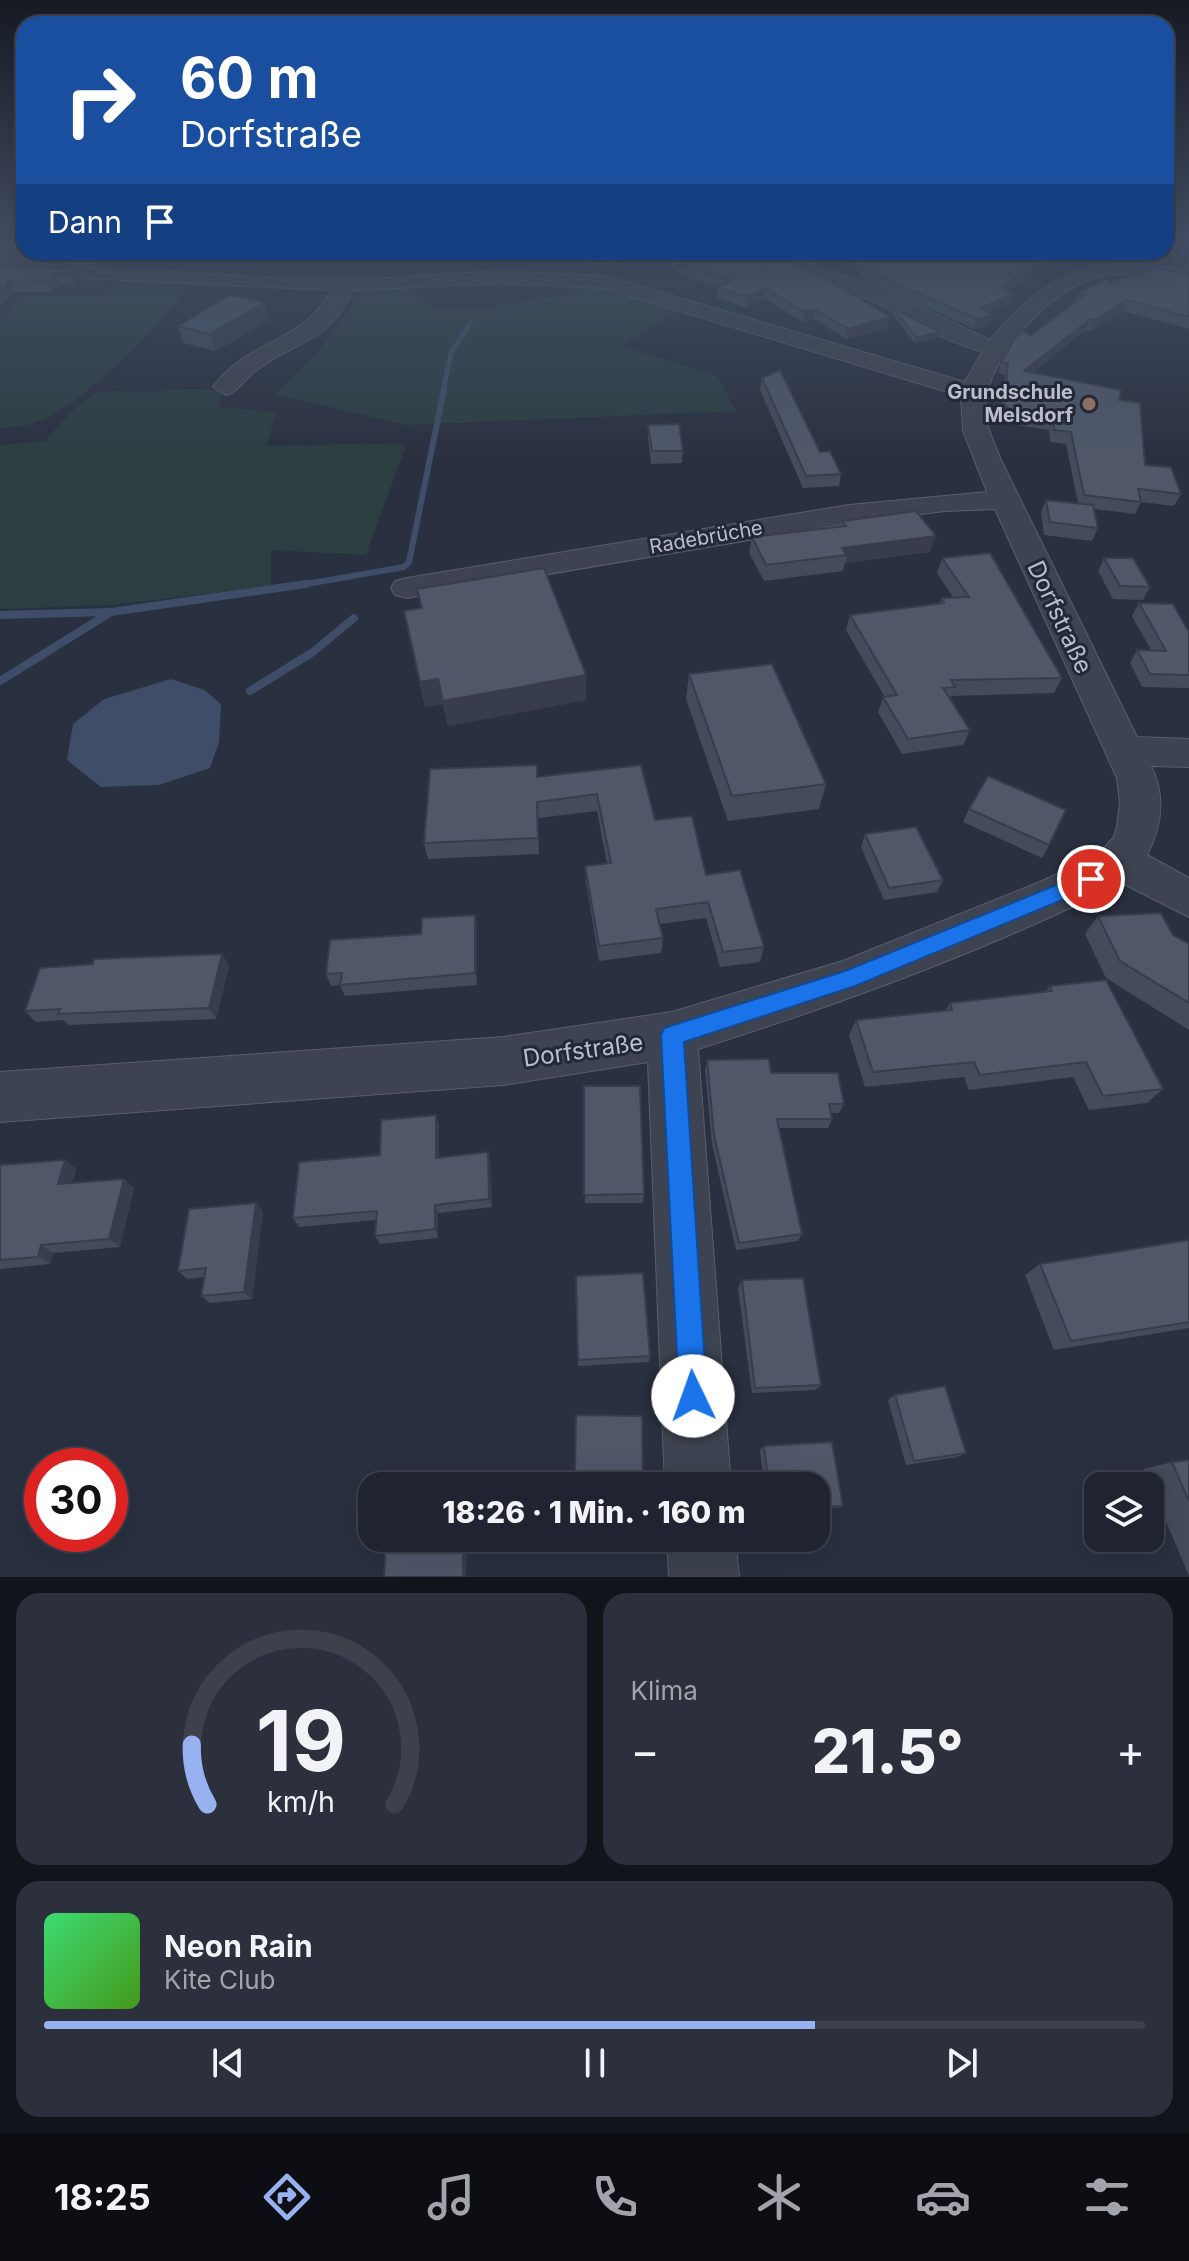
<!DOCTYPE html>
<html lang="de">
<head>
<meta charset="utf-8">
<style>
  body { margin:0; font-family:Inter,sans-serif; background:#2c303c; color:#f1f3f6; height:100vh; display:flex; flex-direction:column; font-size:30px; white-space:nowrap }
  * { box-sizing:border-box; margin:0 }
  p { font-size:26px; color:#a1a4ab }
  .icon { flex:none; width:44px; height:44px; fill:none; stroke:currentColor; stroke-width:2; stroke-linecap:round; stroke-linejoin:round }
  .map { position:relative; height:1577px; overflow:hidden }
  .sheet { display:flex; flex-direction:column; gap:16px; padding:16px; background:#11141a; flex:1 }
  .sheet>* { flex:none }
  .banner { position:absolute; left:16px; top:16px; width:1158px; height:244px; border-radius:24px; box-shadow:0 8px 32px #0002,0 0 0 2px #3c414c; background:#1a4fa0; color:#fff; overflow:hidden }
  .tools { position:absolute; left:1084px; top:1472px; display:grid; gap:16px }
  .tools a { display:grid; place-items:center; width:80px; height:80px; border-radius:16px; background:#1f2430; box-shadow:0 8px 32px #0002,0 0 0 2px #3c414c; font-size:40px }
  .speed { position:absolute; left:24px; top:1448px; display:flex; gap:16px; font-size:40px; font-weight:700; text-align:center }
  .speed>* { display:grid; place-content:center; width:104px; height:104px; border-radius:50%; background:#1f2430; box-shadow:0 8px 32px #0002,0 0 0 2px #3c414c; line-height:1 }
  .speed .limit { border:12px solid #d22; background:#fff; color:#111 }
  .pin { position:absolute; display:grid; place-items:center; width:68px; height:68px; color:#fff; margin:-34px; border:4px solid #fff; border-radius:50%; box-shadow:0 2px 8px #0007 }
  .me { position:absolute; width:88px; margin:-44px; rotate:357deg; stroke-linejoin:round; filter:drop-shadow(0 0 6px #0008) }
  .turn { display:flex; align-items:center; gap:28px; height:168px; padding:0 32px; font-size:36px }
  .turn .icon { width:104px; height:104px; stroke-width:2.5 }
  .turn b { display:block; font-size:56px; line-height:68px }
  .then { display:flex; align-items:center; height:76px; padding:0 32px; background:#0003; gap:16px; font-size:30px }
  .big { font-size:60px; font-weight:800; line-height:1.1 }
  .sheet .card { flex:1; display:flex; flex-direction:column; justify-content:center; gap:12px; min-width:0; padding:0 28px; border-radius:24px; background:#2c303c }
  .sheet .dial { align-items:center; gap:0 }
  .dial svg { height:208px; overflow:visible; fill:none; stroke:#3c414c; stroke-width:7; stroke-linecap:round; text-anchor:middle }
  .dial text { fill:#f1f3f6; stroke:none }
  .song { display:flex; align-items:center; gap:24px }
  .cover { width:96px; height:96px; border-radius:12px; background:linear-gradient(135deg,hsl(140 70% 55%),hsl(100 70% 35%)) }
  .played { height:8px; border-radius:4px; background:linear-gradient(90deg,#98b2f1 70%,#3c414c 70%) }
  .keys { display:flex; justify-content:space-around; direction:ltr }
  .heat { display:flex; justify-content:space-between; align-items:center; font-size:44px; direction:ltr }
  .sheet .tiles { flex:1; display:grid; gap:16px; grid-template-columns:1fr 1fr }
  .card:last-child { grid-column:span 2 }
  .trip { position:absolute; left:358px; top:1472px; width:472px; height:80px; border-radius:24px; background:#1f2430; box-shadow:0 8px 32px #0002,0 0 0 2px #3c414c; font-weight:800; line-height:80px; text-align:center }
  .tab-bar { display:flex; height:128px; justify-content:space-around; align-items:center; background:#0c0e13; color:#a1a4ab }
  .tab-bar .icon { width:56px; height:56px }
  .tab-bar .selected { color:#98b2f1 }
  .tab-bar b { font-size:36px; color:#f1f3f6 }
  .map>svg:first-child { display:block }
</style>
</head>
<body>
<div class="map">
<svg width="1189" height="1577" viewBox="0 0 1189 1577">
  <rect width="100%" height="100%" fill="#293040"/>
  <g fill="#2c3e42">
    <path d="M121 277 176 281 186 291C157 328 76 413 31 424 21 427 10 427 0 428V316L28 294 98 296Z"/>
    <path d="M572 283 622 291 678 311 621 346 717 376 736 411 405 425 275 394C311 363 337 331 361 290L409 286 435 308 494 307 567 294Z"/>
    <path d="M171 389 221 390 220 407 276 412 267 446 397 443 405 448 366 555 271 550V586L112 605 0 609V445L45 441C60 425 76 403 96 394 115 386 149 397 171 389Z"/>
  </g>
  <polygon fill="#404d68" points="171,679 204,690 221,704 219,742 210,768 159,785 101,787 67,760 73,724 104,699"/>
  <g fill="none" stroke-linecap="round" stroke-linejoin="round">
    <polyline stroke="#404d68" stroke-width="5" points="443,391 451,353 471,322"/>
    <polyline stroke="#404d68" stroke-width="6" points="295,586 404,567 409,562 444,389"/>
    <g stroke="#404d68" stroke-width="8">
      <polyline points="0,615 109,612"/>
      <polyline points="0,681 111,612 306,584"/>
      <polyline points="250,691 313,652 354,618"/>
    </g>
    <g stroke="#585e6b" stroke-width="2">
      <g id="minor">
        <polygon points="1177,238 1189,238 1189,245"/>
        <path d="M773 252H795L822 268 880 288 990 340C1050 269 1098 252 1189 271V283C1160 277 1127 270 1098 277 1051 288 988 357 985 405 984 423 994 442 1000 458L1137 737 1189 739V767L1151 766C1166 796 1162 826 1147 855L1189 878V917L1122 883C985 951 843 1003 698 1049L731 1486H665L648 1062 503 1085 0 1122V1072L503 1037 672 1012 843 961 1040 882 1097 856 1114 837 1117 827 1120 803 1117 778 995 509 945 511 849 523 407 598 395 595 391 588 395 581 407 578 849 505 987 492 963 431 961 396 603 288 500 283 353 290C326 347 297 338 254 372 244 380 239 391 226 395L213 387C246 340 305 343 331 290L0 274V262L276 278H382L500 271 605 276 965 382 982 352C945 341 913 321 879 304 845 288 797 284 773 252Z"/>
        <polygon points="667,1538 735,1538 739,1577 669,1577"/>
      </g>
    </g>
    <use href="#minor" fill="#3d4350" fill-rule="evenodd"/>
  </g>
  <g fill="#444b5a">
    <polygon points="0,238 24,238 24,252 111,252 96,265 0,259"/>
    <polygon points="1166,238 1183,245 1165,259 1161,252 1166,252"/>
    <polygon points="579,252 622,266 594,271 580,257"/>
    <polygon points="664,252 777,252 888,328 846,339 814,319 803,322 764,298 746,308 717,298 718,288 720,287 676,274"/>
    <polygon points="876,252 1066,252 1008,291 1011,303 989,313 990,325 974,329 864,279 853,265 854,256 881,254"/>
    <polygon points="1189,257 1189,268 1184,267"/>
    <polygon points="0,266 74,269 78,281 74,285 60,284 52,292 14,292 0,305"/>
    <polygon points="1189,274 1189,329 1123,311 1090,331 1085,330 1033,373 1119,400 1145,465 1181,494 1174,506 1141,502 1135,514 1094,509 1098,528 1092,541 1044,535 1041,512 1046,500 1078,503 1066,444 1050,442 1049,430 1011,424 1000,417 1005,375 998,373 1001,362 1031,335 1073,304 1077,294 1109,283"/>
    <polygon points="264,303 269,320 216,351 183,343 178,326"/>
    <polygon points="893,308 938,338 915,343 892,314"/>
    <polygon points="762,378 820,452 841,474 839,486 803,488 760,390"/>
    <polygon points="648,425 683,451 682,463 651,464 648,437"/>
    <polygon points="842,521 930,552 845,563 843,571 764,581 749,553 752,537 841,526"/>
    <polygon points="942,558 1062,678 1054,693 951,696 950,698 970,730 963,745 902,754 878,712 884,696 846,630 850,615 940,603 942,598 953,597 937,573"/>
    <polygon points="1104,558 1150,587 1143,600 1113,599 1098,571"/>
    <polygon points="417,589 586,675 586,700 448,726 443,704 425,707 409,637 404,611 421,609"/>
    <polygon points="1139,603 1189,632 1189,688 1142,687 1130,663 1137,650 1151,650 1132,616"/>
    <polygon points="689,674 826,784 819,809 728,821 686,699"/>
    <polygon points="537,765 538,777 641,765 655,820 706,875 764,947 760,962 720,967 706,918 660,924 663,938 661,953 599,961 586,882 585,866 607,864 597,811 538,818 539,854 428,859 424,843"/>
    <polygon points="969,809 1049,845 1042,858 963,822"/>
    <polygon points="865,834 943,880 937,892 884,900 861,847"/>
    <polygon points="475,915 477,927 477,985 345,996 340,985 331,986 326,974 421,934"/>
    <polygon points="1098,916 1173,935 1189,944 1189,1030 1106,978 1085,934"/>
    <polygon points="222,954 229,966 216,1019 68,1025 64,1020 36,1022 25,1011"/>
    <polygon points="1050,986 1163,1089 1147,1103 1089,1110 1073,1077 969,1090 964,1077 865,1087 849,1035 856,1020 946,1010 950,1003 1046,991"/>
    <polygon points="707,1060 771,1073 844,1104 839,1113 831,1113 832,1119 828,1128 779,1128 802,1234 798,1241 736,1250 712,1144 705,1070"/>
    <polygon points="584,1086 644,1194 643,1203 585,1203"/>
    <polygon points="439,1125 439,1158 488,1152 490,1162 492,1207 438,1213 438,1238 380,1244 375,1236 376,1220 299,1227 293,1218 380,1155"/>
    <polygon points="65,1160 76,1169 72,1183 124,1179 134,1188 120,1247 53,1253 50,1264 0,1269 0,1165"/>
    <polygon points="256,1203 263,1211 252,1299 210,1303 201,1296 204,1277 187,1279 178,1271"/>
    <polygon points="1189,1240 1189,1328 1054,1350 1025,1275 1040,1264"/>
    <polygon points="576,1276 650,1356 649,1362 578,1366"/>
    <polygon points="742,1280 821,1385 815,1390 752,1393 738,1288"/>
    <polygon points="895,1395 966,1453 957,1457 906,1465 888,1400"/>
    <polygon points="764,1446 843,1506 837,1508 816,1509 816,1486 764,1486 760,1450"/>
    <polygon points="1189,1460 1189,1576 1144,1469 1172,1462"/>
  </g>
  <g fill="#373d4a">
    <polygon points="1182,238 1186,238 1183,245 1165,259 1170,249"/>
    <polygon points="93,252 111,252 96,265 92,253"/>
    <polygon points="1056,252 1066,252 997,298 1000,288"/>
    <polygon points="622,261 622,266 594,271 594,266"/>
    <polygon points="74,269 78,281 74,285 69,273"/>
    <polygon points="55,273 60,284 52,292 47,280"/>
    <polygon points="9,280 14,292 1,305 0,289"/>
    <polygon points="765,288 764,298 746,308 747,297"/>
    <polygon points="1014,294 1011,303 978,318 980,308"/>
    <polygon points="1127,300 1123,311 1090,331 1094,320"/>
    <polygon points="264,303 269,320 216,351 210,334"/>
    <polygon points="815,309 814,319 803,322 804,312"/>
    <polygon points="993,315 990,325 974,329 977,319"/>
    <polygon points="890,317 888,328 846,339 848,329"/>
    <polygon points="1090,319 1085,330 1020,383 1024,371"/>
    <polygon points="940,332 938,338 915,343 917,338"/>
    <polygon points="936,536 930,552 845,563 847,555 842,548"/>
    <polygon points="586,675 586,700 448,726 443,701"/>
    <polygon points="438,679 443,704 425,707 420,682"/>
    <polygon points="475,915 477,927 477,985 475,973"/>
    <polygon points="222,954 229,966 216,1019 209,1008"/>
    <polygon points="436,1115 439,1125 439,1167 436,1158"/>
    <polygon points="488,1152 490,1162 492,1207 489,1199"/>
    <polygon points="65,1160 76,1169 70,1193 58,1184"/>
    <polygon points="124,1179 134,1188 120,1247 109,1239"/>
    <polygon points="256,1203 263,1211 252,1299 244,1292"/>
    <polygon points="435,1205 438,1213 438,1238 435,1229"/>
    <polygon points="41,1245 53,1253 50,1264 38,1257"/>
    <polygon points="463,1538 467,1538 466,1577 463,1577"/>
  </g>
  <g fill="#4f5769" stroke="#373d4a" stroke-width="2">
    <polygon points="0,238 24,238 24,249 0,248"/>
    <polygon points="1166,238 1182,238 1170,249 1166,243"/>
    <polygon points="580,252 612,252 622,261 594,266"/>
    <polygon points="670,252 777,252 795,264 824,277 890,317 848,329 815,309 804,312 765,288 747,297 718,288 732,280 677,264"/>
    <polygon points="897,252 1056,252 1000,288 1014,294 980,308 993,315 977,319 866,270 854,256 900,253"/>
    <polygon points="0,266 74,269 69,273 55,273 47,280 9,280 0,289"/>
    <polygon points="1154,268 1189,274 1189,317 1127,300 1094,320 1090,319 1024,371 1121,390 1119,400 1140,403 1145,465 1171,467 1181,494 1138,489 1141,502 1084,495 1071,432 1054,430 1054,418 1015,412 1004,405 1008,363 1001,362 1016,337 1022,330 1031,335 1084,296 1077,294 1106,279 1109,283"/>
    <polygon points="230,295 264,303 210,334 178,326"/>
    <polygon points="893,308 940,332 917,338"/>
    <polygon points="780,370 820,452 830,451 841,474 806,476 762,378"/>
    <polygon points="679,424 683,451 652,451 648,425"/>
    <polygon points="1046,500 1093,505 1098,528 1050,522"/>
    <polygon points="916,511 936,536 842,548 847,555 766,565 752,537 846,526 842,521"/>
    <polygon points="990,553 1062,678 951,680 955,687 943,688 970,730 908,739 883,697 897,695 850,615 944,603 942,598 969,597 942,558"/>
    <polygon points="1104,558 1133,558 1150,587 1120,586"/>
    <polygon points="544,568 586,675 443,701 438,679 420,682 404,611 422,608 417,589"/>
    <polygon points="1139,603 1173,604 1189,632 1189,675 1150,674 1137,650 1166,651"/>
    <polygon points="772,664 826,784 732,796 689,674"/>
    <polygon points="537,765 537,777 641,765 655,820 692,816 706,875 740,870 764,947 723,952 708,902 656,909 663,938 599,946 585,866 611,863 597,794 537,802 538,838 424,843 430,769"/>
    <polygon points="988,776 1066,810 1049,845 969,809"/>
    <polygon points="916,827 943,880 889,888 865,834"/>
    <polygon points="1161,913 1173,935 1189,944 1189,1003 1120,961 1098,916"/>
    <polygon points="475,915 475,973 340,985 342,973 326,974 330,940 421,934 422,918"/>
    <polygon points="222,954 209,1008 58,1014 60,1009 25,1011 40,968 93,964 94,959"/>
    <polygon points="1106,980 1163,1089 1103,1096 1086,1062 980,1075 974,1062 873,1072 856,1020 952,1010 950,1003 1052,991 1050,986"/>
    <polygon points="769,1059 771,1073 838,1073 844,1104 829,1104 832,1119 777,1119 802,1234 739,1243 714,1135 707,1060"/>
    <polygon points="584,1086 640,1086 644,1194 584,1195"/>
    <polygon points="436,1115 436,1158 488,1152 489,1199 435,1205 435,1229 375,1236 377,1211 293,1218 299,1162 380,1155 381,1120"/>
    <polygon points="65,1160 58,1184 124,1179 109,1239 41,1245 38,1257 0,1260 0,1165"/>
    <polygon points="256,1203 244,1292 201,1296 206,1268 178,1271 189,1209"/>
    <polygon points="1189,1240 1189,1322 1071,1341 1040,1264"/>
    <polygon points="643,1273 650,1356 578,1360 576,1276"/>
    <polygon points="803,1278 821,1385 755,1388 742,1280"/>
    <polygon points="945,1386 966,1453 914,1461 895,1395"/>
    <polygon points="576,1415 642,1416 643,1486 504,1486 505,1471 575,1472"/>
    <polygon points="832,1442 843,1506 816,1507 816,1486 769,1486 764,1446"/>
    <polygon points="1189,1460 1189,1501 1172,1462"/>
    <polygon points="386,1538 463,1538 463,1577 384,1577"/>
  </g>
  <linearGradient id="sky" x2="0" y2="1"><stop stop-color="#171a23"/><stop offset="0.52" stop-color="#434e64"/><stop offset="1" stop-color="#434e64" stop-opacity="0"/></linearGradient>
  <rect width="1189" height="459" fill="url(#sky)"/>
  <polygon fill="#1a73e8" stroke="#114b97" stroke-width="2" points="1091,871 1101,879 1098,885 855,986 684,1042 707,1396 703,1406 693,1410 683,1406 679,1396 661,1035 664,1028 845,971"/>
  <circle fill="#8d6e63" stroke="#212836" stroke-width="3" cx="1089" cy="404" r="8"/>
  <g text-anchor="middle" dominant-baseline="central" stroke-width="6" stroke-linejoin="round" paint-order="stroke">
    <g font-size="20" font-weight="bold" fill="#babeca" stroke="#212836" text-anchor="end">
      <text x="1073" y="392">Grundschule<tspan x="1073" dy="23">Melsdorf</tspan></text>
    </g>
    <g font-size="20" fill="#babeca" stroke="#212836">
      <text transform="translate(706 537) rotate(-10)">Radebrüche</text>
    </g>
    <g font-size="24" fill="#babeca" stroke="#212836">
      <text transform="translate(1060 617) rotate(65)">Dorfstraße</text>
      <text transform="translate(583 1050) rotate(-8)">Dorfstraße</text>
    </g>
  </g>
</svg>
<div class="tools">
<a><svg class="icon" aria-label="layers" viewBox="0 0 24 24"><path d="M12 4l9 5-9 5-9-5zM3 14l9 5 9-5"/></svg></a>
</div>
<div class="speed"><div class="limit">30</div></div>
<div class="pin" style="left:1091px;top:879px;background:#d93025"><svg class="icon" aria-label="arrive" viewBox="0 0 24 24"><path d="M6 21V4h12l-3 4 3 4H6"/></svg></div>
<svg class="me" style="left:693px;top:1396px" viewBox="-20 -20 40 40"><circle r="19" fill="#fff"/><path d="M0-13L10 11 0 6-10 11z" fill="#1a73e8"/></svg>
<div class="trip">18:26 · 1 Min. · 160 m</div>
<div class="banner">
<div class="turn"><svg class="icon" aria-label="right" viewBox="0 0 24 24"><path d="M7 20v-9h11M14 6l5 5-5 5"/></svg><div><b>60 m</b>Dorfstraße</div></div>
<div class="then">Dann<svg class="icon" aria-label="arrive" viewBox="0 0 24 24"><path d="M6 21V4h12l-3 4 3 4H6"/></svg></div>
</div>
</div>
<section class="sheet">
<div class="tiles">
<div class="card dial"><svg viewBox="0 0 100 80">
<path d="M14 69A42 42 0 1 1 86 69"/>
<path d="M14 69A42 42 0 0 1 8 46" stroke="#98b2f1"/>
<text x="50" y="56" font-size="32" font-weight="700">19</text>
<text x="50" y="72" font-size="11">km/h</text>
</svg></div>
<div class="card"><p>Klima</p>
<div class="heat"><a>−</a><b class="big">21.5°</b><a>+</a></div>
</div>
<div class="card">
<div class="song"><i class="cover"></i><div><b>Neon Rain</b><p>Kite Club</p></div></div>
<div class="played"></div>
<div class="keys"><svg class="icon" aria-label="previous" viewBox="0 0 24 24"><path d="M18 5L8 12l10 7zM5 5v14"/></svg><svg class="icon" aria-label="pause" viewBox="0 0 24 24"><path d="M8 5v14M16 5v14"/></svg><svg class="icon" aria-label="next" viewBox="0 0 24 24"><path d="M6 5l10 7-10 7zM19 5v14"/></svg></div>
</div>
</div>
</section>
<nav class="tab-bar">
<b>18:25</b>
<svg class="icon selected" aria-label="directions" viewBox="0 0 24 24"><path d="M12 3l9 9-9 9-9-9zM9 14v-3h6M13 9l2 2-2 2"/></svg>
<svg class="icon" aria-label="music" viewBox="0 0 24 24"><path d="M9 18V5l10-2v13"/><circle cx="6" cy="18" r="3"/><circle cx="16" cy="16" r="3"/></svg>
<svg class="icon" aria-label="phone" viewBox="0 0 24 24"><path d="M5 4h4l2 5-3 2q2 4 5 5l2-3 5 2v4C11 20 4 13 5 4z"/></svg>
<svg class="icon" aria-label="climate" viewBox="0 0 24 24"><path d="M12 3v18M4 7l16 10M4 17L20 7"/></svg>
<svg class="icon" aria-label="car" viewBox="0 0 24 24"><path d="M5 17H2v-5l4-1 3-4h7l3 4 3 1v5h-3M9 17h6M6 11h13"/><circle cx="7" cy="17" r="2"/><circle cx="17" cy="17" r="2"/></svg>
<svg class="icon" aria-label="filters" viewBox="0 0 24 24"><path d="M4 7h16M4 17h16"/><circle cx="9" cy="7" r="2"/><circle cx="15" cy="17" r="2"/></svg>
</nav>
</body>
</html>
